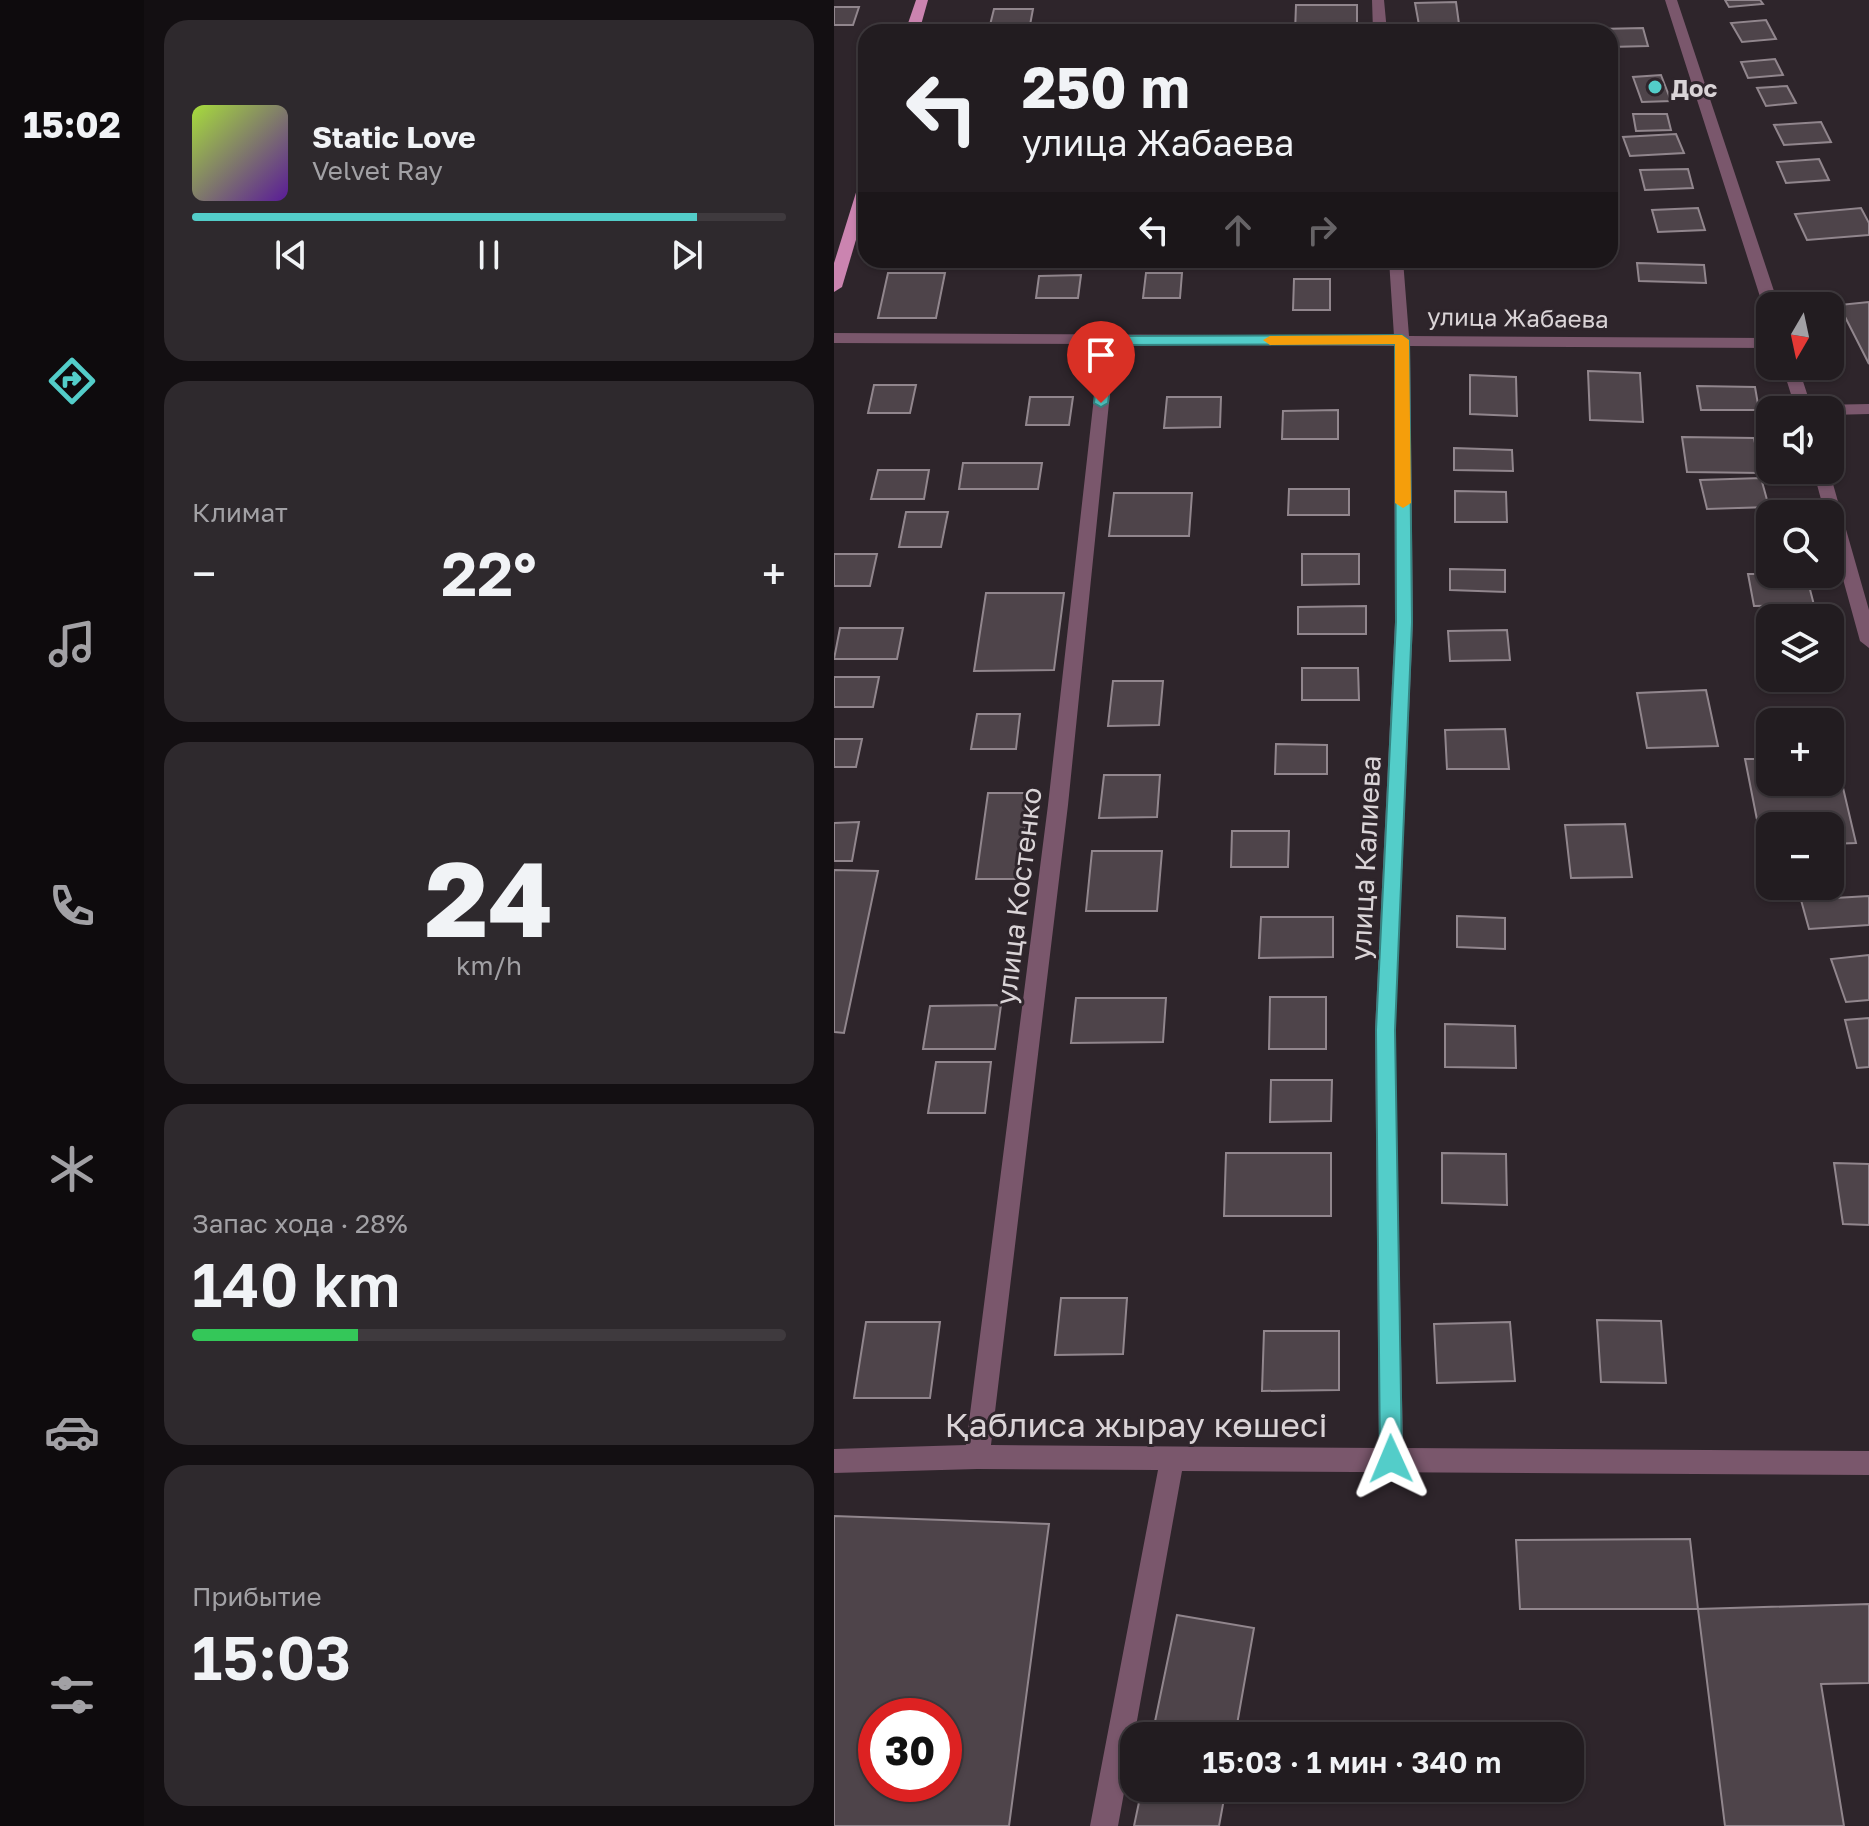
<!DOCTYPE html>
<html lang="ru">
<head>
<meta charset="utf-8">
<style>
  body { margin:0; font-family:"Golos Text",sans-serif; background:#2e292d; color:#f1f3f6; height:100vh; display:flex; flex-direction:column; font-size:30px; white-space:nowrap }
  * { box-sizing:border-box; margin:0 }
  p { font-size:26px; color:#a2a1a5 }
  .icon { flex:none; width:44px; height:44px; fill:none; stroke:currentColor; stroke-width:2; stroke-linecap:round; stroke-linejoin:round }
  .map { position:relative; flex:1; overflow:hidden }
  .drawer { display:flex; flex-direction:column; gap:20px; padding:20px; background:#130f12; width:690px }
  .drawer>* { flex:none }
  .banner { position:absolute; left:24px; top:24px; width:760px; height:244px; border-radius:24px; box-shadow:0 2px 6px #0004,0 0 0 2px #3f3a3e; background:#221c20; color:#f1f3f6; overflow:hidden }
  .needle { width:52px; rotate:189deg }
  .controls { position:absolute; left:922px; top:292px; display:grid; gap:16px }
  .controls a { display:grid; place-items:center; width:88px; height:88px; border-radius:16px; background:#221c20; box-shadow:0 2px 6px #0004,0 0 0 2px #3f3a3e; font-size:40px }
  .speed { position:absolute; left:24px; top:1698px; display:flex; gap:16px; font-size:40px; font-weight:700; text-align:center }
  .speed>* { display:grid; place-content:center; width:104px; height:104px; border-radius:50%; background:#221c20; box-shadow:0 2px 6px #0004,0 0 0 2px #3f3a3e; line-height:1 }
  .speed .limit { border:12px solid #d22; background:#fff; color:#111 }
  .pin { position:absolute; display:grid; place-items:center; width:68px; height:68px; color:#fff; margin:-82px -34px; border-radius:50% 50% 50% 0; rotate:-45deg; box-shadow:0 0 8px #0007 }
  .pin .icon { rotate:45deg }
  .me { position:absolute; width:88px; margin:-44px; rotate:359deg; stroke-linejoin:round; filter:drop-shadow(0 0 6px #0008) }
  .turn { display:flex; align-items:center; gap:28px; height:168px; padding:0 32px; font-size:36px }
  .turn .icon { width:104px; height:104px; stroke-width:2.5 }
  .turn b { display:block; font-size:56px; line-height:68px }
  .lanes { display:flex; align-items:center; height:76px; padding:0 32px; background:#0003; justify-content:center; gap:40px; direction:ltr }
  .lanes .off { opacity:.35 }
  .big { font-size:60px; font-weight:600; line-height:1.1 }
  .drawer .tile { flex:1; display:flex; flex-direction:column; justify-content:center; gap:12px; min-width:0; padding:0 28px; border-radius:24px; background:#2e292d }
  .drawer .dial { align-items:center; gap:0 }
  .dial b { font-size:104px; line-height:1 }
  .song { display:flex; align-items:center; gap:24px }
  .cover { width:96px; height:96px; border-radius:12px; background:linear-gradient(135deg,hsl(80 70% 55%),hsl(270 70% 35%)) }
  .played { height:8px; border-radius:4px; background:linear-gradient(90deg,#53cdc9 85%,#3f3a3e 85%) }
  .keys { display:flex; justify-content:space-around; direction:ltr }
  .heat { display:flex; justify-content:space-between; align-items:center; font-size:44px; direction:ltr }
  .charge { height:12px; border-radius:6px; background:linear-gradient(90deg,#34c759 28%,#3f3a3e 0) }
  .trip { position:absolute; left:286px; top:1722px; width:464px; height:80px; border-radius:24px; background:#221c20; box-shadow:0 2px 6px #0004,0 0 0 2px #3f3a3e; font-weight:600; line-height:80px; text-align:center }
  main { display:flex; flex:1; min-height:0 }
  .dock { display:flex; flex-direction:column; width:144px; justify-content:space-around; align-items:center; background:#0e0b0d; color:#a2a1a5 }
  .dock .icon { width:56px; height:56px }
  .dock .selected { color:#53cdc9 }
  .dock b { font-size:36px; color:#f1f3f6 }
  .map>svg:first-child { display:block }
</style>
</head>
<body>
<main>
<nav class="dock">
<b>15:02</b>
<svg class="icon selected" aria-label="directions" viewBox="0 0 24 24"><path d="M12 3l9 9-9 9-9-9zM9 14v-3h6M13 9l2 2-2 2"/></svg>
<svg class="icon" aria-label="music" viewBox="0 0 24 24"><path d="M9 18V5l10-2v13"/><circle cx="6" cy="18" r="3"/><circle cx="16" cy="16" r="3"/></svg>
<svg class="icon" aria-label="phone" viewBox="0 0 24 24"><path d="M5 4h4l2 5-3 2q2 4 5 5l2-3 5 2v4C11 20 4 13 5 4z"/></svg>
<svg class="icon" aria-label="climate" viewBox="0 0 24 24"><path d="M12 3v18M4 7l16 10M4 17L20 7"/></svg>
<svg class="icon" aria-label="car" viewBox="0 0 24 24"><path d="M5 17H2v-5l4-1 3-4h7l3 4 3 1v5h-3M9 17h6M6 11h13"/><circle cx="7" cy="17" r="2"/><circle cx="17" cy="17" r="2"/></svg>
<svg class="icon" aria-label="filters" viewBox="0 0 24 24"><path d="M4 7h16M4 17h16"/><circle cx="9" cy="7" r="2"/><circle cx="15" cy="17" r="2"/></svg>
</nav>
<section class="drawer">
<div class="tile">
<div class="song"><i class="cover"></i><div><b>Static Love</b><p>Velvet Ray</p></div></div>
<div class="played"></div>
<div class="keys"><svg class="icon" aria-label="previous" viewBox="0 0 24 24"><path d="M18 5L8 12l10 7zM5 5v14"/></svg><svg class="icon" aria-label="pause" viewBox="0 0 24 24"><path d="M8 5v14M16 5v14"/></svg><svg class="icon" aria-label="next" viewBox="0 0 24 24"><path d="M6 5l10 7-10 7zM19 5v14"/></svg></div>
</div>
<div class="tile"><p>Климат</p>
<div class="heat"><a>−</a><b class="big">22°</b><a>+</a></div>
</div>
<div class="tile dial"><b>24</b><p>km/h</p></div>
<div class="tile"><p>Запас хода · 28%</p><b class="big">140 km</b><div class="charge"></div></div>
<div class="tile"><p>Прибытие</p><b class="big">15:03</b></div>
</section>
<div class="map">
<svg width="1035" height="1826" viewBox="0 0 1035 1826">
  <rect width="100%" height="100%" fill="#2e252b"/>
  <g fill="#4e444a" stroke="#91868d" stroke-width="2" fill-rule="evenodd">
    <polygon points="891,0 926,0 929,4 895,7"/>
    <polygon points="622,2 625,24 585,25 581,3"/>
    <polygon points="462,5 523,5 523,32 461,32"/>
    <polygon points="0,7 25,7 19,25 0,25"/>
    <polygon points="160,9 199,9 196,25 156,25"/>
    <polygon points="932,20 942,39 908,42 897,23"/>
    <polygon points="809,28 814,46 776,47 776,32 766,32 765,29"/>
    <polygon points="941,59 949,75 914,78 907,62"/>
    <polygon points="827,75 837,101 808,102 799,77"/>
    <polygon points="953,86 962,103 932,106 923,88"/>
    <polygon points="799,114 833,114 837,130 802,131"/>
    <polygon points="987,122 997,142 950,145 940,125"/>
    <polygon points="842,134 850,153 796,156 789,137"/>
    <polygon points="985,159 995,180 952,183 943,162"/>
    <polygon points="854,169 859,188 811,190 806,170"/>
    <polygon points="864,208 871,230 824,232 818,210"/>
    <polygon points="1027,208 1035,223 1035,235 973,240 961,214"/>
    <polygon points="69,260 111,260 110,268 67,268"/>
    <polygon points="612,260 689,260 690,268 613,268"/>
    <polygon points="803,263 870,265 872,283 805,281"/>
    <polygon points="54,273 111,273 102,318 44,318"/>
    <polygon points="312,273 348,273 346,298 309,298"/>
    <polygon points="247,275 244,298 202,298 205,276"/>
    <polygon points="460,279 496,279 496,310 459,310"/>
    <polygon points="1035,302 1035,364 1005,305"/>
    <polygon points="754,371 806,373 809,422 756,420"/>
    <polygon points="636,375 682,377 683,416 636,414"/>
    <polygon points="40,385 82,385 76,413 34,413"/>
    <polygon points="863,386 921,387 925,410 867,410"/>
    <polygon points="196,397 239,397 235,425 192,425"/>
    <polygon points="333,397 387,397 386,427 330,428"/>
    <polygon points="504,410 504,439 448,439 449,411"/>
    <polygon points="848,437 920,438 927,473 853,472"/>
    <polygon points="620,448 678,450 679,471 620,470"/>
    <polygon points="129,463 208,463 204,489 125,489"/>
    <polygon points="44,470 95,470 90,499 37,499"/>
    <polygon points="927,478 935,507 873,509 866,480"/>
    <polygon points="455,489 515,489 515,515 454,515"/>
    <polygon points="621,491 672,492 673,522 621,522"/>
    <polygon points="280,493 358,493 355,536 275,536"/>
    <polygon points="72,512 114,512 107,547 65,547"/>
    <polygon points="0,554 43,554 36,586 0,586"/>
    <polygon points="468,554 525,554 525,584 468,585"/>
    <polygon points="616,569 671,570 671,592 616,590"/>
    <polygon points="914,574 972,574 980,605 920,606"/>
    <polygon points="152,593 230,593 220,670 140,671"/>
    <polygon points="532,606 532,634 464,634 464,607"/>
    <polygon points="923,619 936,619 936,666 931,666"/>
    <polygon points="6,628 69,628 63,659 0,659"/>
    <polygon points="673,630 676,660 616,661 614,631"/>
    <polygon points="468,668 524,668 525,700 468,700"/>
    <polygon points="0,677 45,677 39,707 0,707"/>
    <polygon points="279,681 329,681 325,725 274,726"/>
    <polygon points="872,690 884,746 813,748 803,693"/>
    <polygon points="143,714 186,714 182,749 137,749"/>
    <polygon points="671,729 675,769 613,769 611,730"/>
    <polygon points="0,739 28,739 22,767 0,767"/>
    <polygon points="442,744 493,745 493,774 441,774"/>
    <polygon points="996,758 1002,758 1022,843 996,844 996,826 936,826 936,845 928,845 911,759 936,759 936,782 996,782"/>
    <polygon points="270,775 326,775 323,817 265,818"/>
    <polygon points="154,793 196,793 185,879 142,879"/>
    <polygon points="25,822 18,861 0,861 0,823"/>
    <polygon points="791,824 798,877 737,878 731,825"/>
    <polygon points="398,831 455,831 454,867 397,867"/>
    <polygon points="258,851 328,851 323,911 252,911"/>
    <polygon points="0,870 44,871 10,1033 0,1032"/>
    <polygon points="1035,896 1035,925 975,929 967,900"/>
    <polygon points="623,916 671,918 671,949 623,947"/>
    <polygon points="427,917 499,917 499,957 425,958"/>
    <polygon points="1035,955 1035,1000 1012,1002 997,959"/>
    <polygon points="436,997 492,997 492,1049 435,1049"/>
    <polygon points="242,998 332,998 329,1042 237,1043"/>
    <polygon points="167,1005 161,1049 89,1049 96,1006"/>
    <polygon points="1035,1018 1035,1067 1023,1068 1011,1020"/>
    <polygon points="611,1024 681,1026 682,1068 611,1067"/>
    <polygon points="102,1062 157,1062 151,1113 94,1113"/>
    <polygon points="437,1080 498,1080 497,1121 436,1122"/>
    <polygon points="392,1153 497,1153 497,1216 390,1216"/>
    <polygon points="608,1153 672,1154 673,1205 608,1203"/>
    <polygon points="1000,1163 1035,1164 1035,1225 1009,1224"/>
    <polygon points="227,1298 293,1298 289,1354 221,1355"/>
    <polygon points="763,1320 827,1321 832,1383 767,1382"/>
    <polygon points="32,1322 106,1322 96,1398 20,1398"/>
    <polygon points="676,1322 681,1381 603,1383 600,1324"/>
    <polygon points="430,1331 505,1331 505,1390 428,1391"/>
    <path d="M0 1516 215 1524 175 1826H0ZM42 1716H110V1784H42Z"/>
    <polygon points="856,1539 864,1609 686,1609 682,1540"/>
    <polygon points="1035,1604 1035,1683 987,1684 1010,1826 891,1826 864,1609"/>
    <polygon points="343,1615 420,1628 401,1736 318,1736"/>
    <polygon points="308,1788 392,1788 385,1826 300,1826"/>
  </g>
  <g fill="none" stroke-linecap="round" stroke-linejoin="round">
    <g fill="#7a576c" fill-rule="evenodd">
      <polygon points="538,0 550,0 553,32 539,32"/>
      <polygon points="831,0 843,0 945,306 936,306 936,311 929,306"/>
      <path d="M555 260H569L575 336 936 338V348L576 346 579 622 561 1030 569 1448 1035 1451V1475L348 1471 284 1826H256L324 1470 143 1469 0 1473V1449L132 1445 214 805 266 344 0 343V333L560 336ZM281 344 560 346 561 622 541 1030 545 1448 157 1445 234 805Z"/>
      <polygon points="948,366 964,366 978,409 985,405 1035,404 1035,414 996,415 996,410 962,410"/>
      <polygon points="979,470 995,470 1035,610 1035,648 1026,641 996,532 996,514 991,514"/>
    </g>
    <g fill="#cb84b0" fill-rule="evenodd">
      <polygon points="82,0 94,0 85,32 71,32"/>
      <polygon points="32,179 32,206 8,287 0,292 0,263 25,183"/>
    </g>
  </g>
  <polygon fill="#53cdc9" stroke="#368583" stroke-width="2" points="568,335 575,340 578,622 561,1030 568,1459 565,1466 557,1470 549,1466 546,1459 542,1030 562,622 561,344 281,345 274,403 267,407 260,403 267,341 274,336"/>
  <polygon fill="#f59e0b" points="568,335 575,340 577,503 569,508 561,503 561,344 436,345 429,340 436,336"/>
  <circle fill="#53cdc9" stroke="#2e252b" stroke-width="3" cx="821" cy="87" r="8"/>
  <g text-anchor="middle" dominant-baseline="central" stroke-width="6" stroke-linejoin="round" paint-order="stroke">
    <g font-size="24" font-weight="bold" fill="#dad4d7" stroke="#2e252b" text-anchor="start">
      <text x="837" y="87">Дос</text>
    </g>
    <g font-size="24" fill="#dad4d7" stroke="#2e252b">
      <text transform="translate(684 317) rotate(1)">улица Жабаева</text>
    </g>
    <g font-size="28" fill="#dad4d7" stroke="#2e252b">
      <text transform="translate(531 858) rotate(-87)">улица Калиева</text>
      <text transform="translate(184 896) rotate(-83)">улица Костенко</text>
    </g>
    <g font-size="34" fill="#dad4d7" stroke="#2e252b">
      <text x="302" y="1424">Қаблиса жырау көшесі</text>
    </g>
  </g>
</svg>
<div class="controls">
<a><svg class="needle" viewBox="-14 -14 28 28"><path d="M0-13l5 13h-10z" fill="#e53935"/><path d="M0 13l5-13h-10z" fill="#a2a1a5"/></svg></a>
<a><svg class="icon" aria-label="sound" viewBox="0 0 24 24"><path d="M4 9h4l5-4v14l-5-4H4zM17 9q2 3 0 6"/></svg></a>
<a><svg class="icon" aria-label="search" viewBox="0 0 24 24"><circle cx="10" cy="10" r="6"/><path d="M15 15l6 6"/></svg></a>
<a><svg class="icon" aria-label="layers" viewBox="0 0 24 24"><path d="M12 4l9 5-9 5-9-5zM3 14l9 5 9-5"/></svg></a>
<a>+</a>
<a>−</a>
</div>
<div class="speed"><div class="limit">30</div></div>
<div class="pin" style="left:267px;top:403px;background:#d93025"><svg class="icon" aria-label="arrive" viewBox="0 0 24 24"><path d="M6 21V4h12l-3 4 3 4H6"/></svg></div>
<svg class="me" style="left:557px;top:1459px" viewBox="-20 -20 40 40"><path d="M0-17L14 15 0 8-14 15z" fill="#53cdc9" stroke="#fff" stroke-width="4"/></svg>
<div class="trip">15:03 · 1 мин · 340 m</div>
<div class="banner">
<div class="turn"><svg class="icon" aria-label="left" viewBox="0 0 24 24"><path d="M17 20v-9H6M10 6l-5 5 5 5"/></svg><div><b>250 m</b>улица Жабаева</div></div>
<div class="lanes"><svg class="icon" aria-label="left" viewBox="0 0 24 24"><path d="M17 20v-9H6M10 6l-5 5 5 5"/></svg><svg class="icon off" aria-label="ahead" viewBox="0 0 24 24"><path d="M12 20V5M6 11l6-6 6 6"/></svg><svg class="icon off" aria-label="right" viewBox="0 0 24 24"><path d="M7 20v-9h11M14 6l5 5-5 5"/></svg></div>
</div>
</div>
</main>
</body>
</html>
